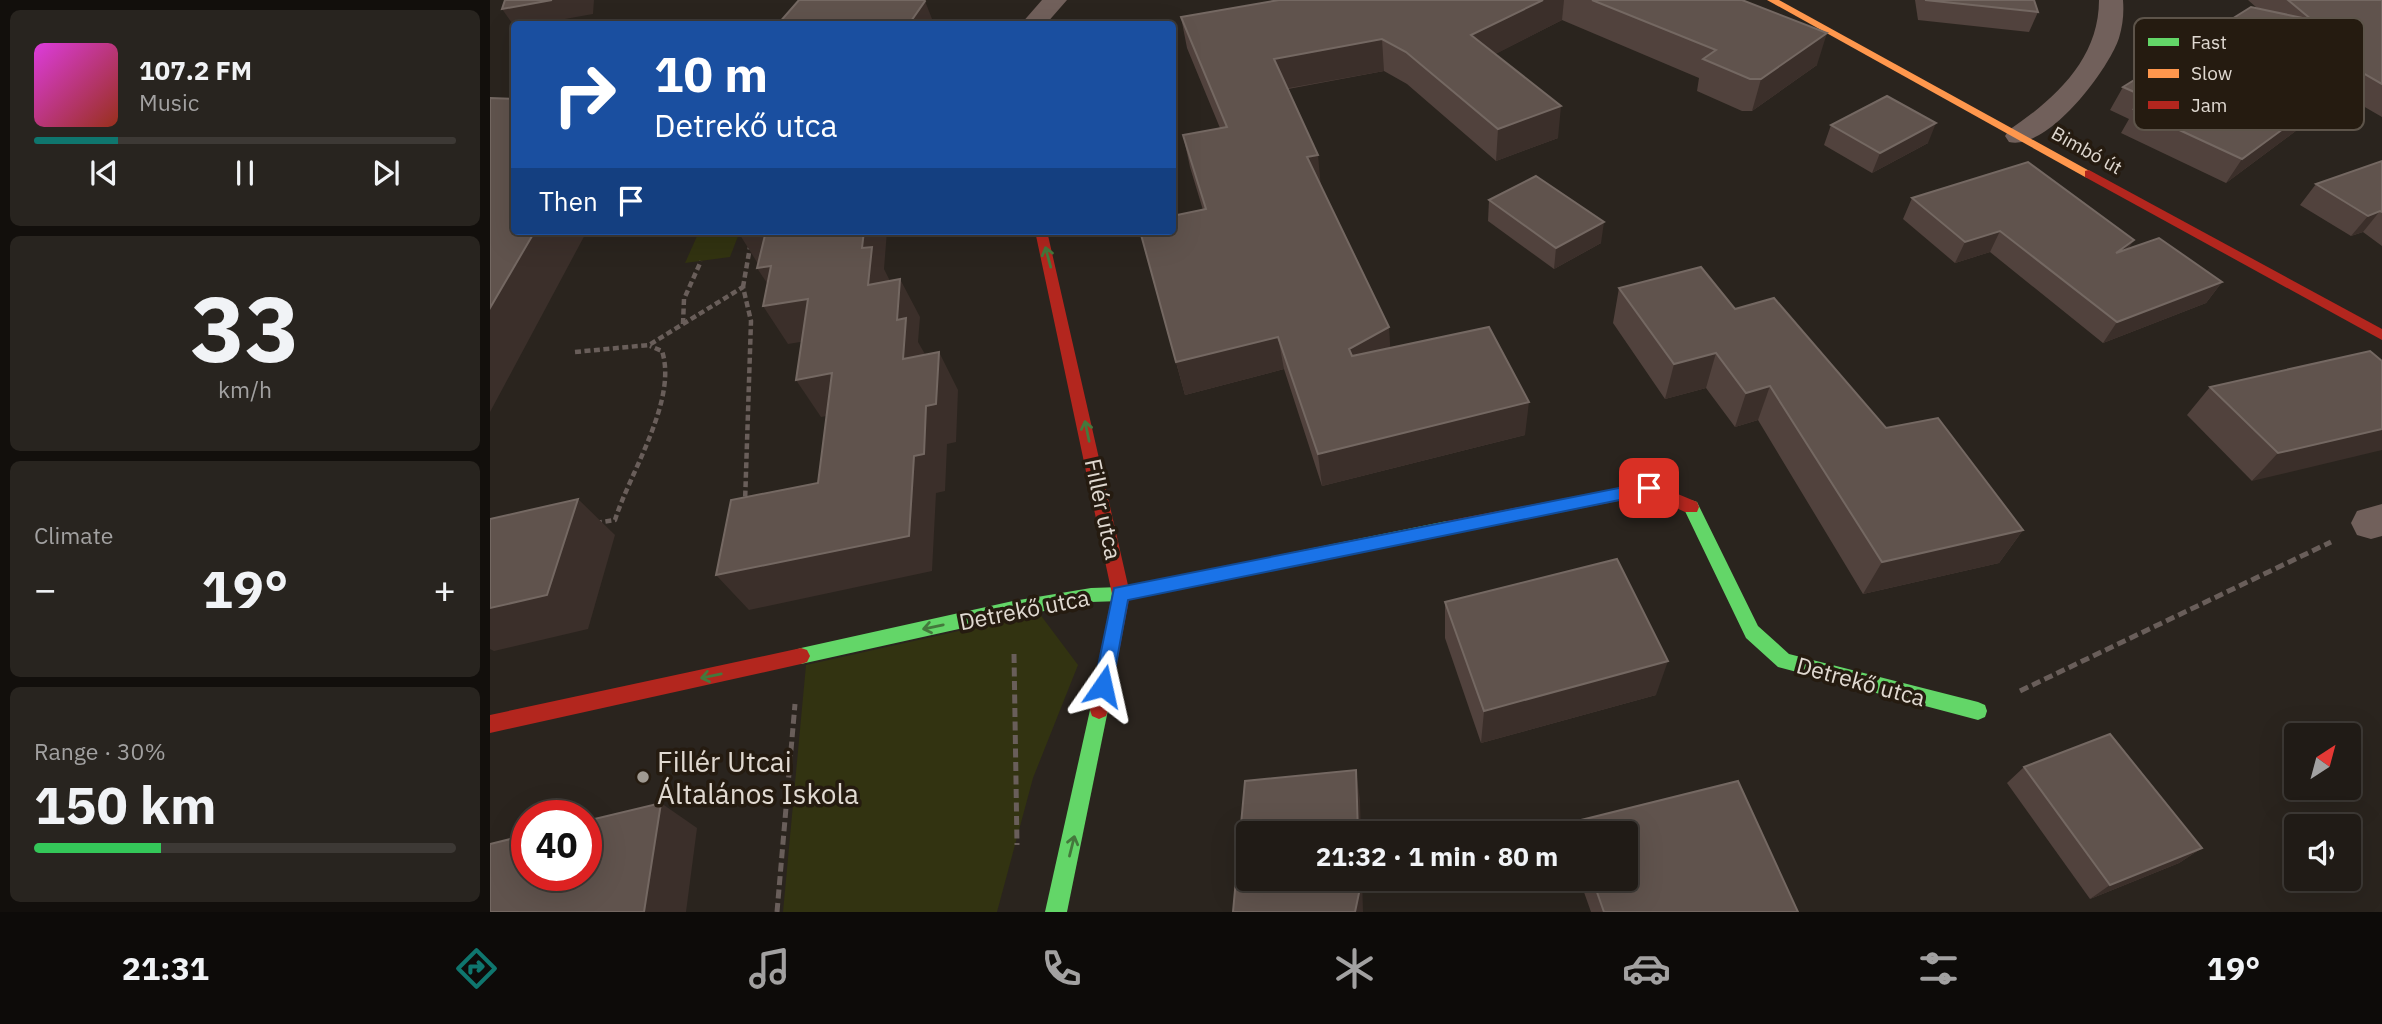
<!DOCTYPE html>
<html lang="en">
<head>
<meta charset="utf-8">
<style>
  body { margin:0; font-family:"IBM Plex Sans",sans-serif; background:#28241f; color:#f1f3f6; height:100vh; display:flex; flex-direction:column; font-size:26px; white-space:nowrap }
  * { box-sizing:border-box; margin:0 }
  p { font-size:23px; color:#a2a1a1 }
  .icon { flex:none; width:38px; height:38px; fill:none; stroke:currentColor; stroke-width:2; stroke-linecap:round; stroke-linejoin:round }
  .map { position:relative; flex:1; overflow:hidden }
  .panel { display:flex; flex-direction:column; gap:10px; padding:10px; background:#120f0c; width:490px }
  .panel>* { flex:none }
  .top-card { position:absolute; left:21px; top:21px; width:665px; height:214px; border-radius:7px; box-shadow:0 7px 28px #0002,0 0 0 2px #3d3935; background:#1a4fa0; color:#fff; overflow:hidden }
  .needle { width:46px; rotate:36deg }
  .tools { position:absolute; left:1794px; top:723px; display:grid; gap:14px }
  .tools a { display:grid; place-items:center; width:77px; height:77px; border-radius:7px; background:#201b16; box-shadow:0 7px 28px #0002,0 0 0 2px #3d3935; font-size:35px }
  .speed { position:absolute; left:21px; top:800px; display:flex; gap:14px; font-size:35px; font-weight:700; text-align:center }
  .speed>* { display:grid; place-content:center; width:91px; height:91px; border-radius:50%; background:#201b16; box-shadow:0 7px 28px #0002,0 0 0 2px #3d3935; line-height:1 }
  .speed .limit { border:10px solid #d22; background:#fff; color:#111 }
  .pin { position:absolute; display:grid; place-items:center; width:60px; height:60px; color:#fff; margin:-30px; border-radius:14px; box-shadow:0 4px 10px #0006 }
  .me { position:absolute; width:77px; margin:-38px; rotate:11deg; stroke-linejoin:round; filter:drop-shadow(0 0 5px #0008) }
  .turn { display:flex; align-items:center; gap:24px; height:147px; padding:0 28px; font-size:32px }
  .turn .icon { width:91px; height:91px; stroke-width:2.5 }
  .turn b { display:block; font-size:49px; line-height:60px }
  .then { display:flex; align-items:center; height:66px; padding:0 28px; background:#0003; gap:14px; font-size:26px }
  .big { font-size:52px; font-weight:800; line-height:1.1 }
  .panel .tile { flex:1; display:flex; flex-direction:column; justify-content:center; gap:10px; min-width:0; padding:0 24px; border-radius:10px; background:#28241f }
  .panel .dial { align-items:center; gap:0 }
  .dial b { font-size:91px; line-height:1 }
  .song { display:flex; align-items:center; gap:21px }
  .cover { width:84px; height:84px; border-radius:10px; background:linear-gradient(135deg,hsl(300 70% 55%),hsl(10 70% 35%)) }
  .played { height:7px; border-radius:4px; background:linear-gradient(90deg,#0f766e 20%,#3d3935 20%) }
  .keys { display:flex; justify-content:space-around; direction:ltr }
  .heat { display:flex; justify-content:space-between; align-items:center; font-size:38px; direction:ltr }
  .charge { height:10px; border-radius:5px; background:linear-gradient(90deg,#34c759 30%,#3d3935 0) }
  .trip { position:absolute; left:746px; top:821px; width:402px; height:70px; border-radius:7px; background:#201b16; box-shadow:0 7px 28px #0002,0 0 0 2px #3d3935; font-weight:800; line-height:70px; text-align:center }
  .menu { display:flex; height:112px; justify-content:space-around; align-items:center; background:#0d0b09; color:#a2a1a1 }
  .menu .icon { width:49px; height:49px }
  .menu .selected { color:#0f766e }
  .menu b { font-size:32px; color:#f1f3f6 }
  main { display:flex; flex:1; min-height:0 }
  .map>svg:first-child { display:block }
</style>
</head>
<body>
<main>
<section class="panel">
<div class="tile">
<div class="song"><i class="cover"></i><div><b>107.2 FM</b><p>Music</p></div></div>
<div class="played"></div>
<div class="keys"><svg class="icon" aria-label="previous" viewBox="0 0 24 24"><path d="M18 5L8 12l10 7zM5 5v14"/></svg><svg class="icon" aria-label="pause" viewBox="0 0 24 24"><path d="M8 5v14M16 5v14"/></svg><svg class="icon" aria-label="next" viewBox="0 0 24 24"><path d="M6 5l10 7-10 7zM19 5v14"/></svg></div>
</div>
<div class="tile dial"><b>33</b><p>km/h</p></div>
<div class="tile"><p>Climate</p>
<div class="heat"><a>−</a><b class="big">19°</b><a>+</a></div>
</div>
<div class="tile"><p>Range · 30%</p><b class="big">150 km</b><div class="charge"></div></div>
</section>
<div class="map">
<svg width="1892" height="912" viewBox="0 0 1892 912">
  <rect width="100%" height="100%" fill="#2a241e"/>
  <g fill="#323311">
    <polygon points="233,231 250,231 240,257 195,263 208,234"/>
    <polygon points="549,613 588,665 543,778 507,912 293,912 316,665"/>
  </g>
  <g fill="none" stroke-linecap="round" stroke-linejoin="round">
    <g stroke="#695e5a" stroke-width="4.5" stroke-dasharray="6 3.5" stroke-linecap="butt">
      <polyline points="253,287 260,247"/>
      <polyline points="193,324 194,299 211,261"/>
      <polyline points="85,352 159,345 253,287 261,321 255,503"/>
      <path d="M106 523 125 520C140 472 188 400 172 351L160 346"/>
    </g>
    <g stroke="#695e5a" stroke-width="5" stroke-dasharray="9 4.5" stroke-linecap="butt">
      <polyline points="524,654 527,845"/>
      <polyline points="1530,691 1841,542"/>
      <polyline points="287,912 305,704"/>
    </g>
    <g fill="#71605b" fill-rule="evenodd">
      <polygon points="552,0 577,0 556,24 531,24"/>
      <path d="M1609 0H1633C1634 13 1633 25 1629 38 1618 71 1557 151 1519 142L1515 136 1519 130C1565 99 1609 59 1609 0Z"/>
      <polygon points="1892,504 1892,536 1881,539 1867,535 1861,523 1867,511"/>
    </g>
    <g fill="#63d668" fill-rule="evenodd">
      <polygon points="1201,500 1207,502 1268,626 1299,654 1488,702 1495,705 1497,711 1495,717 1488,720 1288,667 1256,638 1193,507 1195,502"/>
      <polygon points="957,521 963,523 965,528 963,533 957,535 631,601 601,602 523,617 311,664 305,662 302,656 305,650 311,648 523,601 601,588 631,587"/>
      <polygon points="609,701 616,704 618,710 577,912 555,912 600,710 602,704"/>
    </g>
    <polygon fill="#ff974d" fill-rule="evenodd" points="1277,0 1289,0 1605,174 1599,178 1595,177"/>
    <g fill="#b3261e" fill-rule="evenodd">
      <polygon points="1599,170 1892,329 1892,340 1595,177 1595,171"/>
      <polygon points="545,231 557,231 640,594 618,710 616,716 609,719 602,716 600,710 622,594"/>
      <polygon points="1159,482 1207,502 1209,507 1207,512 1195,512 1158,495 957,535 951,533 949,528 951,523 957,521"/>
      <polygon points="311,648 317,650 320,656 317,662 311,664 0,733 0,715"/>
    </g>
  </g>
  <g fill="#51423d">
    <polygon points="789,0 1252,0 1327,65 1262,111 1252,111 1207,91 1209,78 1072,20 1005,54 1068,138 1006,161 917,84 894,71 798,89 831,185 900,348 1035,435 832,486 794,369 695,395 650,231 713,210 700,167 693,135 730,128 697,48 691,17"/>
    <polygon points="1425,0 1544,0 1548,12 1539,32 1428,20"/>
    <polygon points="1758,0 1892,0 1892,117 1854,95 1736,183 1631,133 1639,119 1620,110 1633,87 1767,8"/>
    <polygon points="1341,125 1438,143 1382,173 1334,145"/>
    <polygon points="1892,161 1892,246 1873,232 1861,236 1810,205 1826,184"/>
    <polygon points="1422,198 1638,249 1732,282 1716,303 1613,343 1500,252 1465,263 1413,219"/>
    <polygon points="999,200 1111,243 1064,269 998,221"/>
    <polygon points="1129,288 1245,309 1396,428 1533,530 1509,563 1373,594 1268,420 1245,427 1216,388 1175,399 1123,323"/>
    <polygon points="1892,361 1762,481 1697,415 1720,387"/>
    <polygon points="955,602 1166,695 991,743 955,638"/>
    <polygon points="1534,767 1712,848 1689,863 1600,899 1517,783"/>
    <polygon points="1248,781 1308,912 1101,912 1089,878 1136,878 1136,833 1080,833 1083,822"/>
  </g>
  <g fill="#3b2f2a">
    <polygon points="62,0 104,0 103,14 47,24 24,24 24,26 12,9"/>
    <polygon points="1053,0 1074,0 1072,20 980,67 981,35"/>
    <polygon points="435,1 444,24 419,24"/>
    <polygon points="1337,33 1327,65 1262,111 1271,79"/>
    <polygon points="892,39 894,71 788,90 784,59"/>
    <polygon points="1871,72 1854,95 1736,183 1752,159"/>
    <polygon points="1071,106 1068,138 1006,161 1008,129"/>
    <polygon points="1446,123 1438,143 1382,173 1390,153"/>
    <polygon points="828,155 831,188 817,157"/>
    <polygon points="1890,211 1873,232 1861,236 1878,216"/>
    <polygon points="1114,222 1111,243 1064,269 1066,248"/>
    <polygon points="45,231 97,231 0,412 0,308"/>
    <polygon points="276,231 318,299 341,337 298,344 273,306 290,303 267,268 270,267 250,235"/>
    <polygon points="374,231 397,231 394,269 402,285 378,285 372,248"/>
    <polygon points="1510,231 1500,252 1465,263 1475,242"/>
    <polygon points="1644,240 1631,261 1626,253"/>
    <polygon points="410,279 430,317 428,342 436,356 413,359 407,320"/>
    <polygon points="1732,282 1716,303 1613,343 1627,322"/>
    <polygon points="899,327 901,360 862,382 859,349"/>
    <polygon points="788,337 794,369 695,395 686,362"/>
    <polygon points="449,352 468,390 466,442 457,444 455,491 446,493 442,571 259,610 226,575 424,456"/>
    <polygon points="1226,353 1216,388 1175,399 1184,364"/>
    <polygon points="342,373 366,411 331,417 306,380"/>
    <polygon points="1280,386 1268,420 1245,427 1256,393"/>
    <polygon points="1039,402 1035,435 832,486 828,454"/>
    <polygon points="1892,429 1892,450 1762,481 1788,453"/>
    <polygon points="88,499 125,535 98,629 4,651 0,649 0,608"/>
    <polygon points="1533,530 1509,563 1373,594 1392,562"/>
    <polygon points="1178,661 1166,695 991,743 994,711"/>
    <polygon points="866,770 870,800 871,833 868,833"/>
    <polygon points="171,803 207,828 196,912 154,912"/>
    <polygon points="1712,848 1689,863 1600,899 1620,885"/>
    <polygon points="869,878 872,878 873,912 865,912"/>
  </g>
  <g fill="#60534d" stroke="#746862" stroke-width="2">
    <polygon points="15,0 62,0 12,9"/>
    <polygon points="309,0 434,0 435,1 419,24 288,24"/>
    <polygon points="789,0 1053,0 981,35 1071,106 1008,129 916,52 892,39 784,59 828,155 817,157 899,327 859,349 862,356 999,327 1039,402 828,454 788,337 686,362 650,231 682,231 682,216 716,209 693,135 737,127 691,17"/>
    <polygon points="1102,0 1252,0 1337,33 1271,79 1260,79 1213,59 1226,50"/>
    <polygon points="1435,0 1544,0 1548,12"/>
    <polygon points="1798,0 1892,0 1892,84 1871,72 1752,159 1644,109 1660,99 1633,87 1761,7 1822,20"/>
    <polygon points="1397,96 1446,123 1390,153 1341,125"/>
    <polygon points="0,98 24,99 24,231 45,231 0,308"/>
    <polygon points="1892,161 1892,212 1890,211 1878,216 1826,184"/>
    <polygon points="1538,162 1644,240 1626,253 1669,238 1732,282 1627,322 1510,231 1475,242 1422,198"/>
    <polygon points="1046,176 1114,222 1066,248 999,200"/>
    <polygon points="251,231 374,231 372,248 382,247 378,285 410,279 407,320 416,318 413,359 449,352 446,404 436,406 434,454 424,456 419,536 226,575 241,500 328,483 342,373 306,380 318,299 273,306 281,266 267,268 276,231 250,235"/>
    <polygon points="1211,267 1245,309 1284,298 1396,428 1448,418 1533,530 1392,562 1280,386 1256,393 1226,353 1184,364 1129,288"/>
    <polygon points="1880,351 1892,361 1892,429 1788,453 1720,387"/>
    <polygon points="88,499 57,595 0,608 0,519"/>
    <polygon points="1127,559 1178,661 994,711 955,602"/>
    <polygon points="1620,734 1712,848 1620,885 1534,767"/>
    <polygon points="866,770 868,833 758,833 758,878 869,878 869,893 865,912 743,912 755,781"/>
    <polygon points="1248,781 1308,912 1114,912 1102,878 1136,878 1136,833 1087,833 1083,822"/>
    <polygon points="171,803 154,912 0,912 0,844 37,835 37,875 96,875 96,821"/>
  </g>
  <defs><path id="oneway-shaft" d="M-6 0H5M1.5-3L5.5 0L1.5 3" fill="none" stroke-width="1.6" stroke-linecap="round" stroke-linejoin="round" transform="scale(1.75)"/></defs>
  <g stroke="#44783c">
    <use href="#oneway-shaft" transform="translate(558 257) rotate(-105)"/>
    <use href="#oneway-shaft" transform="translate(597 431) rotate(-102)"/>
    <use href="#oneway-shaft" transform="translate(443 627) rotate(168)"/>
    <use href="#oneway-shaft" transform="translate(221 676) rotate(168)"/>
    <use href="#oneway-shaft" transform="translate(582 846) rotate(-76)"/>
  </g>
  <polygon fill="#1a73e8" stroke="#114b97" stroke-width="2" points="1159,482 1167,488 1159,494 638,600 622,686 620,692 613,694 606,692 604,686 624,588"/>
  <circle fill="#a09a92" stroke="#251b10" stroke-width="2.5" cx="153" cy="777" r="7"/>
  <g text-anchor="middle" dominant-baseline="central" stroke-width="7" stroke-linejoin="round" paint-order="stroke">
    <g font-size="19" fill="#e0d9d1" stroke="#251b10">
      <text transform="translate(1597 150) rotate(29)">Bimbó út</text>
    </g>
    <g font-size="23" fill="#e0d9d1" stroke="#251b10">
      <text transform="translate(614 509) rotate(78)">Fillér utca</text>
      <text transform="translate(534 609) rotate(-11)">Detrekő utca</text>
      <text transform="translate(1371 681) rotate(15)">Detrekő utca</text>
    </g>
    <g font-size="28" fill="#e0d9d1" stroke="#251b10" text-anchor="start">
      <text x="167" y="761">Fillér Utcai<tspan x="167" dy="32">Általános Iskola</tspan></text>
    </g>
  </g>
  <rect x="1644" y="18" width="230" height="112" rx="10" fill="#251b10" stroke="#5d544a" stroke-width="2"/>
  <rect x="1658" y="38" width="31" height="8" fill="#63d668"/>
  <rect x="1658" y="69" width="31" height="9" fill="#ff974d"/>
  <rect x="1658" y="101" width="31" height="8" fill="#b3261e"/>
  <g font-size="19" fill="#e0d9d1">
    <text x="1701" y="49">Fast</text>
    <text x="1701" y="80">Slow</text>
    <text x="1701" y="112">Jam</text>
  </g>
</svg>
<div class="tools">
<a><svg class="needle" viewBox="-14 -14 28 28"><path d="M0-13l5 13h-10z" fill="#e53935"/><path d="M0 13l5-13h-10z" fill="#a2a1a1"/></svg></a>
<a><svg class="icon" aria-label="sound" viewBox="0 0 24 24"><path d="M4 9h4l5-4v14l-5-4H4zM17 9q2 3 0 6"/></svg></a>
</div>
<div class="speed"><div class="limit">40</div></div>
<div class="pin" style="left:1159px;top:488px;background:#d93025"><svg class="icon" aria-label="arrive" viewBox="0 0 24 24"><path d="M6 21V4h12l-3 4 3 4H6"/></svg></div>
<svg class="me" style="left:613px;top:686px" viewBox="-20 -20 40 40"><path d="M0-17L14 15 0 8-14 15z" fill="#1a73e8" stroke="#fff" stroke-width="4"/></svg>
<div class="trip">21:32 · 1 min · 80 m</div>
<div class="top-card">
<div class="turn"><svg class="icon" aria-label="right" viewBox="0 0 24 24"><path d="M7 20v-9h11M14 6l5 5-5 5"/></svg><div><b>10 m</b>Detrekő utca</div></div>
<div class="then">Then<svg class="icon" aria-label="arrive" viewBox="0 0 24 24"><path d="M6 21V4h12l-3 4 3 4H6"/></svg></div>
</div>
</div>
</main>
<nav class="menu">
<b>21:31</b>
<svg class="icon selected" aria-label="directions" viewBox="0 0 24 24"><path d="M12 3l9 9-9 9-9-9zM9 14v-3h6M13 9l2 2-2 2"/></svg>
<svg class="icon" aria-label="music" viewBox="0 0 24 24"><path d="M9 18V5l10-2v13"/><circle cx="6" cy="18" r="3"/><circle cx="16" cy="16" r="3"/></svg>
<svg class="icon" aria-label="phone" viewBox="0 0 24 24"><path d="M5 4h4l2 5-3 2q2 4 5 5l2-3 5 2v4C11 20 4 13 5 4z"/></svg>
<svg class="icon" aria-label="climate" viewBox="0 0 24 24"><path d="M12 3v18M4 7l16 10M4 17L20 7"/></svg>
<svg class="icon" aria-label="car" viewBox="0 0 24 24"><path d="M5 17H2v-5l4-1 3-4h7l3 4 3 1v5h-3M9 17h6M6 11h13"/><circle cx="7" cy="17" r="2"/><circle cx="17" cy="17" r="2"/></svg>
<svg class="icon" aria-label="filters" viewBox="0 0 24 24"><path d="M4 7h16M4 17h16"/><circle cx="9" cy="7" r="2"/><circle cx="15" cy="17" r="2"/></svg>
<b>19°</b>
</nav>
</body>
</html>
